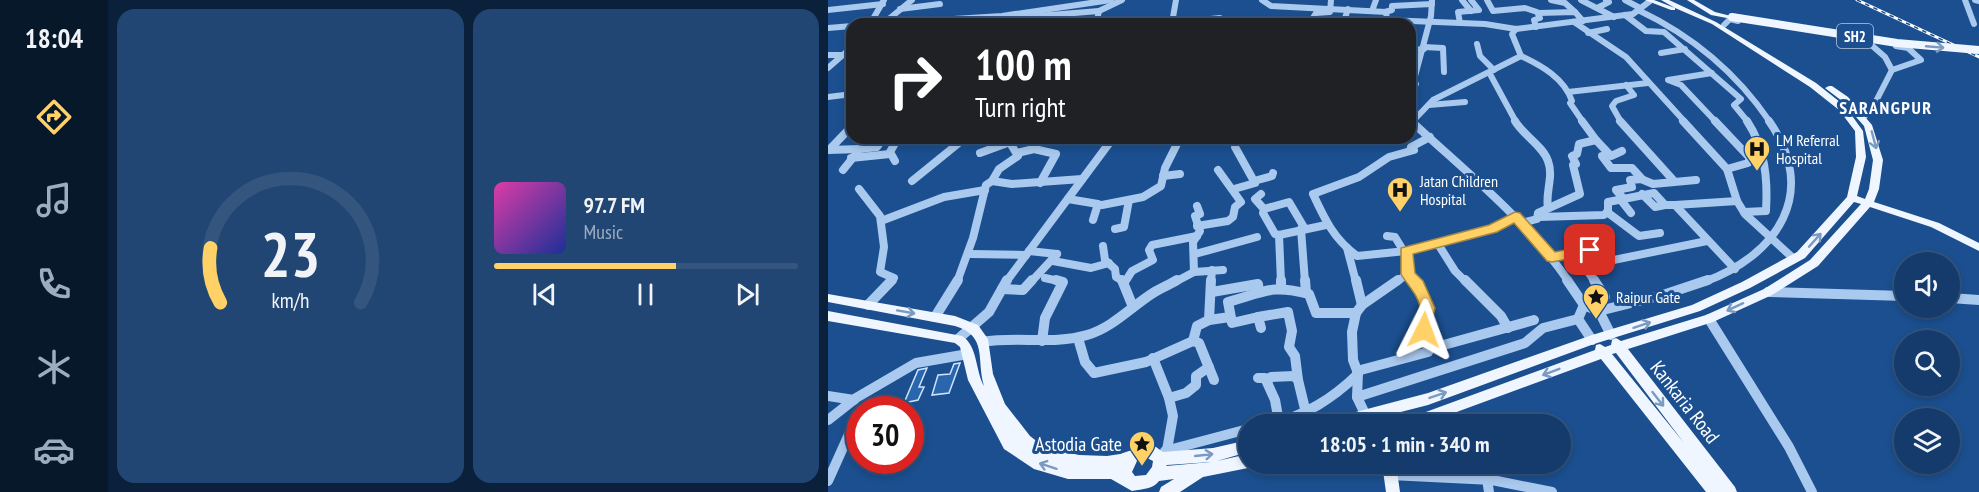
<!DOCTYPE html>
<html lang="en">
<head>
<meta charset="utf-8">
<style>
  body { margin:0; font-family:"PT Sans Narrow",sans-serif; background:#214673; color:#f1f3f6; height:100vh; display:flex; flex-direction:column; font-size:22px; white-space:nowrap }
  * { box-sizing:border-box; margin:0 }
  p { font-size:20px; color:#9dadc1 }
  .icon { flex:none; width:33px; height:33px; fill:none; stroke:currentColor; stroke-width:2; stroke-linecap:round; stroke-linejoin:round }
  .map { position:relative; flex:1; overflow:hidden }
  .panel { display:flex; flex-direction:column; gap:9px; padding:9px; background:#0b203b; width:720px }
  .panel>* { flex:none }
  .hud { position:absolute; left:18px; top:18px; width:570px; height:126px; border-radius:18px; box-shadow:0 3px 9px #0003,0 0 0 2px #33557e; background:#202124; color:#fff; overflow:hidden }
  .fabs { position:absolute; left:1066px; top:252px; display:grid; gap:12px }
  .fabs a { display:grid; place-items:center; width:66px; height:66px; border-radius:50%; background:#143b6b; box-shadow:0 3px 9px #0003,0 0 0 2px #33557e; font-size:30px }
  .speed { position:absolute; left:18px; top:396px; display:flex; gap:12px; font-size:30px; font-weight:700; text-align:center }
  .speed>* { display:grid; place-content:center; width:78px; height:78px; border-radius:50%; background:#143b6b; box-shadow:0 3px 9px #0003,0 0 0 2px #33557e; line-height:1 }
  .speed .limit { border:9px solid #d22; background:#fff; color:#111 }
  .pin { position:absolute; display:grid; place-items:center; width:51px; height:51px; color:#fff; margin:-26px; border-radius:12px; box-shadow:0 3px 9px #0006 }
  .me { position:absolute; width:66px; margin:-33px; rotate:3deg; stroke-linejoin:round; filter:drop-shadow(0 0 4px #0008) }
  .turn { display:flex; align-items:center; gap:21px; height:126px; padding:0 30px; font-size:27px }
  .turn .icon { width:78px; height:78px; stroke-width:2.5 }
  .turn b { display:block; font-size:42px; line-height:51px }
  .panel .widget { flex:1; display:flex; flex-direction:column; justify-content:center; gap:9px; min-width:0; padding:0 21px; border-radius:18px; background:#214673 }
  .panel .dial { align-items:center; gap:0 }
  .dial svg { height:156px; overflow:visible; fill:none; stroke:#33557e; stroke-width:7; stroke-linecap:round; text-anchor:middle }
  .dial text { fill:#f1f3f6; stroke:none }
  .song { display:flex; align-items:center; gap:18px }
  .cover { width:72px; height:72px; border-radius:9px; background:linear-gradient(135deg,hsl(320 70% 55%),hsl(230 70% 35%)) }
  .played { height:6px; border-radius:3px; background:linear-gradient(90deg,#ffd166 60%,#33557e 60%) }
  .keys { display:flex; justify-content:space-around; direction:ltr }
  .panel .tiles { flex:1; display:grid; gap:9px; grid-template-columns:repeat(2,1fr) }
  .trip { position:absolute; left:410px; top:414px; width:333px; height:60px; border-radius:30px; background:#143b6b; box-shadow:0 3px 9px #0003,0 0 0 2px #33557e; font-weight:700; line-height:60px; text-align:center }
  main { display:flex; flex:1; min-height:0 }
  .tabs { display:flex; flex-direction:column; width:108px; justify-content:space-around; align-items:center; background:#08182b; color:#9dadc1 }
  .tabs .icon { width:42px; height:42px }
  .tabs .active { color:#ffd166 }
  .tabs b { font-size:27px; color:#f1f3f6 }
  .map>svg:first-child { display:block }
</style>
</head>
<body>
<main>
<nav class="tabs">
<b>18:04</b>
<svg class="icon active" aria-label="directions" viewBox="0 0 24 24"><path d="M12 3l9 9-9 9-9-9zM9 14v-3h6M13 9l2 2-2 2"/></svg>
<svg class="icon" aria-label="music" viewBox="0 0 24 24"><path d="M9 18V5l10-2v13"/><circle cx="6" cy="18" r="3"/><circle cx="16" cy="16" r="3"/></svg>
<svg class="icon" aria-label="phone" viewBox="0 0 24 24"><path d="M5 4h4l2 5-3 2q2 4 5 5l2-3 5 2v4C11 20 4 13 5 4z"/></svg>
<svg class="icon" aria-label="climate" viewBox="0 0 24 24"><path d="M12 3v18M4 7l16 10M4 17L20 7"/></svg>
<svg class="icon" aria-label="car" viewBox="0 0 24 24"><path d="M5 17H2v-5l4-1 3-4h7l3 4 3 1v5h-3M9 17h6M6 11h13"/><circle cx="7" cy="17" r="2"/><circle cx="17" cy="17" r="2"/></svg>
</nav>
<section class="panel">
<div class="tiles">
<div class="widget dial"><svg viewBox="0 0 100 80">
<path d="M14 69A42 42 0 1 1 86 69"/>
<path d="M14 69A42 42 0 0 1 9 41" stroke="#ffd166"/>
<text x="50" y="56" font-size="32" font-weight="700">23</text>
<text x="50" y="72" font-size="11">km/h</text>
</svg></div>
<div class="widget">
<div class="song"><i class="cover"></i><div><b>97.7 FM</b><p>Music</p></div></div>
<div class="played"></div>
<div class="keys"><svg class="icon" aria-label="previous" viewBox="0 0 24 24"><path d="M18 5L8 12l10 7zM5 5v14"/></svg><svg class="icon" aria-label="pause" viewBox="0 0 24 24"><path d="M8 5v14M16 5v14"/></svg><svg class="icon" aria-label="next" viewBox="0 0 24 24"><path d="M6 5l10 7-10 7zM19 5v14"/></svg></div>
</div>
</div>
</section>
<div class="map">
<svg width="1151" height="492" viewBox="0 0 1151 492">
  <rect width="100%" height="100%" fill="#1b4f8f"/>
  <g fill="#2a66ad" stroke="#cfe3fa" stroke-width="1.5">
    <polygon points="132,363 121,393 104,395 110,375 122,374 126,364"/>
    <polygon points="99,368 91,387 96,387 90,400 76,403 90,370"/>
  </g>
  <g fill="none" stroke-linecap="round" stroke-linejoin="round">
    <g stroke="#a9c9ee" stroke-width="6">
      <polyline points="348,0 344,23 392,18 400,24"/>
      <polyline points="434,0 443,6 558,12 559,20 657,24 688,29 805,14 822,1"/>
      <polyline points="634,0 643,11"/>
      <polyline points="659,0 665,11 697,8 709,12 712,18 706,20 708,27"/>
      <polyline points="723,0 737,3 747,12"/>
      <polyline points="753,0 786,17"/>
      <polyline points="797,0 812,8"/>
      <polyline points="1137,0 1146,24"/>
      <polyline points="1147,0 1151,1"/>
      <polyline points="771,7 781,2 778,0"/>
      <polyline points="72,9 112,4"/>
      <polyline points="0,10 55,4"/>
      <path d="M810 10C865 36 908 72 942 122"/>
      <polyline points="544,11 548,0"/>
      <polyline points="557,12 564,10 564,6 604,4"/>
      <polyline points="711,13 747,12 755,21"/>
      <polyline points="797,15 818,31 836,32 913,99 906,105 920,122"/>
      <polyline points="197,17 271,11"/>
      <polyline points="746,22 798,57 857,122"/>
      <polyline points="56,23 84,0"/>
      <polyline points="632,23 630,12 651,10 643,0"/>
      <polyline points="42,24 56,0"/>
      <polyline points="44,24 174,16 283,0"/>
      <polyline points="268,24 271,11 294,0"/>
      <polyline points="298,24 301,20"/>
      <polyline points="481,24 488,13 502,12 503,0"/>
      <polyline points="515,24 520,9"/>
      <polyline points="896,25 902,19 910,21"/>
      <polyline points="0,28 24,26"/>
      <polyline points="760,33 779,29"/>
      <polyline points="1032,35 1057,57 1064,70"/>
      <polyline points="649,44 652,56 666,70"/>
      <polyline points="596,47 615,48 616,72"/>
      <polyline points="582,50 596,49"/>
      <polyline points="833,53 857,49"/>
      <polyline points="0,55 15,55"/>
      <path d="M693 56C714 66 736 78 744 101L742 103 755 122"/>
      <polyline points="0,68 24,47"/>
      <polyline points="884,73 840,80 853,85 888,122"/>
      <polyline points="662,74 688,122"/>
      <polyline points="582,91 588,84 586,80 603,16 604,0"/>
      <polyline points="740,92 820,83"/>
      <polyline points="0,97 24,94"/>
      <polyline points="24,97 20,104 24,106"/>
      <polyline points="601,105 637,102"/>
      <polyline points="1035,118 1045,107 1064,70 1093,60 1080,48 1068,46"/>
      <polyline points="582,120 584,122"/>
      <polyline points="585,121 605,100 693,56 684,34 688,29"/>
      <polyline points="793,122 784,106 788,101 806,95 798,85"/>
    </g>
    <g stroke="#a9c9ee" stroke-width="8">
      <path d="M583 121C638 172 698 219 741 282"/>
      <path d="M687 121C695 135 715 146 720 161 726 177 717 192 720 208"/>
      <polyline points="792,121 846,181"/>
      <polyline points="855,121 899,169 909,201 917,214 966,259"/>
      <polyline points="887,121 922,158 920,163 899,169"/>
      <polyline points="24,126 1,150 32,149"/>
      <polyline points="179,138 190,156 171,169 164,181 184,184 254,179"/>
      <polyline points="768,140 783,156 794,151"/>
      <polyline points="152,153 182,142"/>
      <polyline points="189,153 206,149 228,154 212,183"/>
      <polyline points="782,155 774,156 783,168 804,168 814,179 802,180 804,187 788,190 795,198"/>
      <polyline points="23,158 62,154"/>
      <polyline points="67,161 62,152 70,138"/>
      <polyline points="15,170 32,149 49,147 54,140 70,138"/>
      <polyline points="335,176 352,174"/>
      <polyline points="813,179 825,184 868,180"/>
      <polyline points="84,181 137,138"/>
      <polyline points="426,181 444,176 445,173"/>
      <polyline points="31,189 52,216 56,247 52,272 66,278 62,282"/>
      <polyline points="406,189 427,183 407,147 408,138"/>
      <polyline points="433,194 427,199 436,209 435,213 447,234 451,235 453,282"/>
      <polyline points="814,194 827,207 837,205"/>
      <polyline points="240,199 270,204 265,220"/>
      <polyline points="792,199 803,213"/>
      <polyline points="274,205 315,197 333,186 337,168 352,138"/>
      <polyline points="847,205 909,201"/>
      <polyline points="436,209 461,202 477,229"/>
      <polyline points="779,212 811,236 832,233"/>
      <path d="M916 212 938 211C940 179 937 148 919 121"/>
      <polyline points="711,217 776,215 780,211 780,202 826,193 837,205 847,205 907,269"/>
      <polyline points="53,221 116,197 157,190"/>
      <polyline points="694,223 709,219 710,213 752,194 745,165 748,164 744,156 749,154 751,144 768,140 754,121"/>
      <polyline points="369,226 400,221 405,217 407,207 413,202 390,170"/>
      <polyline points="287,229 296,227 301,200"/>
      <polyline points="473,229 477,282"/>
      <polyline points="451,235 498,225"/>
      <polyline points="559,236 567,237 575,250"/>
      <polyline points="610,244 627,271 638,282"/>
      <polyline points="275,246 277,260 287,269 288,277 297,282"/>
      <polyline points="519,248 528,282"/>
      <polyline points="201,251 229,254"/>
      <path d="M578 251 529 256C506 239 497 220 485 194L531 177 561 157 586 150 583 147 602 137"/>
      <polyline points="143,254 198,255"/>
      <polyline points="367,254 429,237"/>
      <polyline points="724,257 766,250"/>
      <polyline points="225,261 263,268 281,263"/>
      <polyline points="754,263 767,282"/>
      <polyline points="756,266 879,241"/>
      <polyline points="366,272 365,242 372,231 367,216 372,214 369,206"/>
      <polyline points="580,274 587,282"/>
      <polyline points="217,278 235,282"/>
      <polyline points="129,282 145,238 158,185 164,181"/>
      <polyline points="178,282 285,138"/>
      <polyline points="203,282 229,254"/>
      <polyline points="297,282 304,271 325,260 321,250 324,245 369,236"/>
      <polyline points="347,282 366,272 395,270"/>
      <polyline points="383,282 384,270"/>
      <polyline points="568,282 580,274 578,251 665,229 687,216"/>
      <path d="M876 282C950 255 991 193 941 121"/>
    </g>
    <g stroke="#a9c9ee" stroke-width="10">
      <polyline points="294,280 305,307"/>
      <polyline points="453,280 453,289"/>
      <polyline points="477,280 478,293"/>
      <polyline points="528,280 534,305"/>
      <polyline points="637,280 673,316 680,328"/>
      <polyline points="739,280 756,305 771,311 783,335"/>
      <polyline points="766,280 777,297"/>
      <polyline points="174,289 195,290 204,280"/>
      <polyline points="384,292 430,284 431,292"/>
      <polyline points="940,292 1077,296"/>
      <polyline points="1122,298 1151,300"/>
      <polyline points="40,305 64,280"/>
      <polyline points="756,305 750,319 764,340"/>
      <polyline points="771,311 835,295 880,280"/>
      <polyline points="107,317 130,280"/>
      <polyline points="430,317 460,312 464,331 461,347 467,356 470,380"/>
      <polyline points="881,319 961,447 984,492"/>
      <polyline points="381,320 402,317"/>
      <path d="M433 328 430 317 404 323 400 302C436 292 443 284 481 294L488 313H528"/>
      <polyline points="250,338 257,362 266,373 318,362 365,341 371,343 386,380"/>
      <polyline points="130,339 161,312 179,280"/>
      <polyline points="214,341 217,318 235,282 228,280"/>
      <polyline points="365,341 369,326 381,320 383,280"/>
      <path d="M154 342C189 336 225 345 259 335 284 328 303 307 325 293 333 288 341 285 349 280"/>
      <polyline points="601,349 706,320"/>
      <polyline points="325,358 341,398"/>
      <polyline points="529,371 600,352 596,324 600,320 598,301 586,280"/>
      <polyline points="430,378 437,378 447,400 451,422"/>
      <polyline points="439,381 443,377 466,376 470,380 478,413"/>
      <polyline points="0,396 26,400"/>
      <polyline points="529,397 530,373 525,360 524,332 528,313 534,305 570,280"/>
      <polyline points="538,416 529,397 697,343 715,328 750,319"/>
      <polyline points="0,420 28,398 88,363 140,354"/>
      <path d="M442 424C477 416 504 399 530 374"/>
      <polyline points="339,450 345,416 341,398 358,393 368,385 368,376 381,367"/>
      <polyline points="337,451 420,429"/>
      <polyline points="562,475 664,480 724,492"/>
      <polyline points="659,479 661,492"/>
      <polyline points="0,481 22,432"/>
    </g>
    <g fill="#f0f6ff" fill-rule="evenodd">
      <path d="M817 0H826L847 8 833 0H841L888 22 988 83 1017 106 1035 131 1038 157 1029 196 1037 199 1041 189 1045 160 1036 126 1014 101 997 88 1001 86H1004L1020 97 1044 125 1055 160 1051 189 1046 202 1111 223 1151 243V251L1103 227 1042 207 990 266 944 295 885 322 800 349 907 487 909 492H878L773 359 596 424H574L576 420 767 350 768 345 772 344 777 347 783 345 784 340 788 338 793 341 878 315 936 289 982 260 1033 204 1026 202 977 258 922 288 872 311 766 344 600 405 561 415 563 424H549L548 419 526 424H498L500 420 505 418 600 393 764 335 864 305 914 282 969 252 1019 197 1028 157 1027 131 1011 110 982 87 884 24 847 8V10H843ZM788 353 856 443 784 354Z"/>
      <polygon points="859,0 866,0 887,12 907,17 904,19 883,15"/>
      <path d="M0 294 127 316 150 325 160 339 165 374 177 404 202 436 211 443 224 449 251 455 279 456 292 454 319 445 328 447 335 452 385 448 420 440V452L389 461 420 454V464H426L420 468 375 477 352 492H331L333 487 346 479 331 481C325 489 315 489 304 491L283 479H240L206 469 176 449 140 380 132 347 127 343 0 321V311L134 336C150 346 147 370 156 386 148 359 160 336 127 326L0 302ZM319 458 325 461 324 467 318 475 307 476 304 472 309 461ZM383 462 338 466 339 465Z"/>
      <polygon points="554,464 568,464 572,492 558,492"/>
    </g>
    <g stroke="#fff" stroke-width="3">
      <polyline id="rail" points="1029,0 1151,57"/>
    </g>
    <use href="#rail" stroke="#1b4f8f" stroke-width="1.5" stroke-dasharray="4.5" stroke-linecap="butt"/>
    <polyline stroke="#f0f6ff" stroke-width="8" points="904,17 1069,43 1151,50"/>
  </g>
  <defs><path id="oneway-shaft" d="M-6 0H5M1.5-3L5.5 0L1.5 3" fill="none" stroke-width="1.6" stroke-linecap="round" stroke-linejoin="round" transform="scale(1.5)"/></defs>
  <g stroke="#7b9ac1">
    <use href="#oneway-shaft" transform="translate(1107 47) rotate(5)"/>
    <use href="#oneway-shaft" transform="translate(1046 140) rotate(75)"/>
    <use href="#oneway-shaft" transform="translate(987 240) rotate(-48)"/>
    <use href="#oneway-shaft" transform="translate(907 307) rotate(155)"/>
    <use href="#oneway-shaft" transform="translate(78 312) rotate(10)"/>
    <use href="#oneway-shaft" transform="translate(814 325) rotate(-18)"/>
    <use href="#oneway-shaft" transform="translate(723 372) rotate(159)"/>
    <use href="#oneway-shaft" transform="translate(610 395) rotate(-19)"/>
    <use href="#oneway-shaft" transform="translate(830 399) rotate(52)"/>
    <use href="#oneway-shaft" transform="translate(376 455) rotate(-6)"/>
    <use href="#oneway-shaft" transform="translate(220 466) rotate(-162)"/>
  </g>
  <path fill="#ffd166" stroke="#a68842" stroke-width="1.5" d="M687 212 692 213 727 252 762 245 769 250 762 255 724 262 719 261 686 223 669 232 585 254 587 273 595 281 607 308 601 334H590C586 326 592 319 592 310 592 296 579 285 573 274V248L661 225Z"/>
  <defs>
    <g id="hospital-pin" transform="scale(1.35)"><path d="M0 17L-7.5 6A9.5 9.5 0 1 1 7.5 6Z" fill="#ffd166" stroke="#1b4f8f"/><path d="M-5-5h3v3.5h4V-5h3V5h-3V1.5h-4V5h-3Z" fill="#111"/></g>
    <g id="sight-pin" transform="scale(1.35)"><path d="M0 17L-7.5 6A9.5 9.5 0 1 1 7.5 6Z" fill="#ffd166" stroke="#1b4f8f"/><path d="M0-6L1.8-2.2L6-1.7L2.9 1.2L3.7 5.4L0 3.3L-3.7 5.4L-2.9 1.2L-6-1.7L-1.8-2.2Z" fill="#111"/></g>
  </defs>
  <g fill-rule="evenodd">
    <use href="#hospital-pin" x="929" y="149"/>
    <use href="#hospital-pin" x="572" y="190"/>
    <use href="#sight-pin" x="768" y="297"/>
    <use href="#sight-pin" x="314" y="444"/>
  </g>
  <g text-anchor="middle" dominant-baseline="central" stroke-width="6" stroke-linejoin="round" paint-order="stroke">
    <rect fill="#1b4f8f" stroke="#bbcadd" stroke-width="1.5" x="1009" y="24" width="36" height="24" rx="4.5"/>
    <g font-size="15" font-weight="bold" fill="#fff">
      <text x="1027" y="36">SH2</text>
    </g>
    <g font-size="16" fill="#fff" stroke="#1b4f8f" text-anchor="start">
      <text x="948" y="140">LM Referral<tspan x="948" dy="18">Hospital</tspan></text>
      <text x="592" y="181">Jatan Children<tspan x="592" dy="18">Hospital</tspan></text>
      <text x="788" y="297">Raipur Gate</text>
    </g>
    <g font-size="18" font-weight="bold" letter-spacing="1.5" fill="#fff" stroke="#1b4f8f">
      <text x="1058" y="107">SARANGPUR</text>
    </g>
    <g font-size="20" fill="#fff" stroke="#1b4f8f">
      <text transform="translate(857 402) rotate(52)">Kankaria Road</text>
    </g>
    <g font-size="20" fill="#fff" stroke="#1b4f8f" text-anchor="end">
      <text x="294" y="444">Astodia Gate</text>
    </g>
  </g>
</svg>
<div class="fabs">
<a><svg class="icon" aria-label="sound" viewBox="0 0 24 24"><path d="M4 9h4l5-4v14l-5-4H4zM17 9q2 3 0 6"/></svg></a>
<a><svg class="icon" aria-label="search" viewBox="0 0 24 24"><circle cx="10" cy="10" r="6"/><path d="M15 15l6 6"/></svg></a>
<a><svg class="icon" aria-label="layers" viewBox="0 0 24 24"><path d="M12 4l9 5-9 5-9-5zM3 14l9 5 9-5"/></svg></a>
</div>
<div class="speed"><div class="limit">30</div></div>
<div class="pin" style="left:762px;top:250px;background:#d93025"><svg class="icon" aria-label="arrive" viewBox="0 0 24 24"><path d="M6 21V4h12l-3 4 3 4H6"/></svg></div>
<svg class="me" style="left:596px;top:330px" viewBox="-20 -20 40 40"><path d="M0-17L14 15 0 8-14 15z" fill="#ffd166" stroke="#fff" stroke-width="4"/></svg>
<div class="trip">18:05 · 1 min · 340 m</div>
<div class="hud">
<div class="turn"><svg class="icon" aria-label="right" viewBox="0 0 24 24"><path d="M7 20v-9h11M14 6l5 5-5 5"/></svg><div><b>100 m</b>Turn right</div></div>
</div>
</div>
</main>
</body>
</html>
